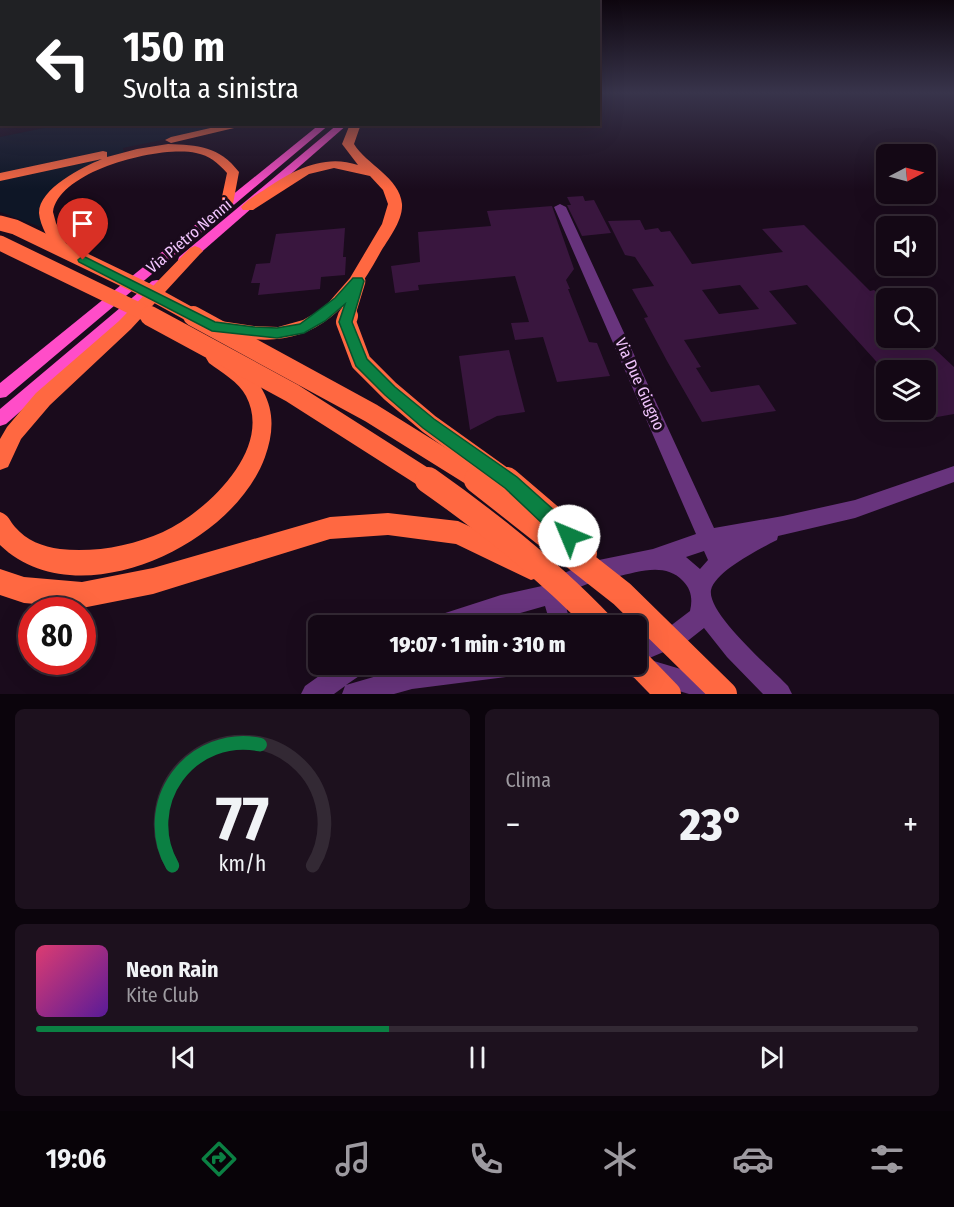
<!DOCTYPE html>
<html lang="it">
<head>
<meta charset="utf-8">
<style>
  body { margin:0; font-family:"Fira Sans Condensed",sans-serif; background:#1d111e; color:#f1f3f6; height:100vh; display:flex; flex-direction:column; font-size:22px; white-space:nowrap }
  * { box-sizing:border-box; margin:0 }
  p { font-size:20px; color:#9d9aa0 }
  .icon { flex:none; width:33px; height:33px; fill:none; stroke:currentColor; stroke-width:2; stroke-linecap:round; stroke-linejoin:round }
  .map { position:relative; height:694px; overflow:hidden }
  .sheet { display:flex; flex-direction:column; gap:15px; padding:15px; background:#0b040c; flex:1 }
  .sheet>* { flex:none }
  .banner { position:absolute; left:0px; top:0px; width:600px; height:126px; box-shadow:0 6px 24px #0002,0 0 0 2px #332934; background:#202124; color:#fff; overflow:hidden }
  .needle { width:39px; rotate:84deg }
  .tools { position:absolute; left:876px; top:144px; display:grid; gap:12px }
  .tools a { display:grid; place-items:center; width:60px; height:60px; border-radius:9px; background:#140815; box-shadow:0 6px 24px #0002,0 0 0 2px #332934; font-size:30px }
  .speed { position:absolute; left:18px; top:597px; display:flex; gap:12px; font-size:30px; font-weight:700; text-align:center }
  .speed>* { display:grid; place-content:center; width:78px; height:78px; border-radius:50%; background:#140815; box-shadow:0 6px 24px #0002,0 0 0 2px #332934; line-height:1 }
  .speed .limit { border:9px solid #d22; background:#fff; color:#111 }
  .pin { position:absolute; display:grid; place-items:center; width:51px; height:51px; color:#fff; margin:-62px -26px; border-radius:50% 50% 50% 0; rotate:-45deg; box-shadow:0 0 6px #0007 }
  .pin .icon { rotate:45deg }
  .me { position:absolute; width:66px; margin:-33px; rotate:315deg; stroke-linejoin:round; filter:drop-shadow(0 0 4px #0008) }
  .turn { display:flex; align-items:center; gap:21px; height:126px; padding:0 24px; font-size:27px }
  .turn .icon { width:78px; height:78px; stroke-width:2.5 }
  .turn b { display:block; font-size:42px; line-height:51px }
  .big { font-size:45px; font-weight:800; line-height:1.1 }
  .sheet .widget { flex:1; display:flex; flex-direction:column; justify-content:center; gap:9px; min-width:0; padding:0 21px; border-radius:9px; background:#1d111e }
  .sheet .dial { align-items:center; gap:0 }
  .dial svg { height:156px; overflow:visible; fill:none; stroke:#332934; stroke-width:7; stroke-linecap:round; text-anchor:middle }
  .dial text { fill:#f1f3f6; stroke:none }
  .song { display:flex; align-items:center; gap:18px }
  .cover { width:72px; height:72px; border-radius:9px; background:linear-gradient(135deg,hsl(340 70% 55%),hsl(270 70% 35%)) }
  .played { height:6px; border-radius:3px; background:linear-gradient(90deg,#0b8043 40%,#332934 40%) }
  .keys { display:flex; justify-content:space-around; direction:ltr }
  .heat { display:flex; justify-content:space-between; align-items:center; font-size:33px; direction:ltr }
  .sheet .tiles { flex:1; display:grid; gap:15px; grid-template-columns:1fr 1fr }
  .widget:last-child { grid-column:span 2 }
  .trip { position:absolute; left:308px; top:615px; width:339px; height:60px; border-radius:9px; background:#140815; box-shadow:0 6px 24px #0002,0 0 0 2px #332934; font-weight:800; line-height:60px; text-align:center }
  .menu { display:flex; height:96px; justify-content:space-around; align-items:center; background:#080308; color:#9d9aa0 }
  .menu .icon { width:42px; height:42px }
  .menu .current { color:#0b8043 }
  .menu b { font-size:27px; color:#f1f3f6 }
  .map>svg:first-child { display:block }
</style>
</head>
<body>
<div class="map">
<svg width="954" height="694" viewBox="0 0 954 694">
  <rect width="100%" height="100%" fill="#1a0b1c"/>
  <polygon fill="#0e1626" points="58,125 235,125 123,148 124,153 63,182 40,227 0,212 0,137"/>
  <g fill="#39163e" fill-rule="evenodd">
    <polygon points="583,196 585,201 594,200 611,233 582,236 567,205 571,205 567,197"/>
    <polygon points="552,206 574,269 566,280 570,289 568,289 589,342 597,343 610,376 557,382 543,337 515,340 511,323 529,322 515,276 418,285 419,290 395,293 391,266 420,262 418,232 491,226 487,211"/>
    <path d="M640 220 645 230 658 228 661 232 670 231 692 264 783 252 762 229 804 225 870 291 874 290 886 302V338H923L954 367V414L926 419V370H884L807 285 769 291 797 324 684 340 701 367 696 368 711 392 759 385 776 411 702 422 667 361 644 318 648 317 632 289 654 286 635 257 625 255 608 221ZM740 285 759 309 719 314 702 290Z"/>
    <polygon points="345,228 343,257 346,257 345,275 321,277 320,289 258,295 260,283 251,283 256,264 270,263 276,234"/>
    <polygon points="509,350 525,412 497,416 470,430 459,356"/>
  </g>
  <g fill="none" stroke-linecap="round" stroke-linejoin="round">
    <g fill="#68347d" fill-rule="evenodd">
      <polygon points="2,114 2,120 0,121 0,115"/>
      <path d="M560 204 566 207 714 528 783 516 855 500 954 466V482L855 518 778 536 777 540C761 548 715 571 711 590 707 614 771 668 788 686L792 694H763L727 657 704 628 685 643 647 659 721 681 725 689 723 694H689L615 672 612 664H636V641L669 627 690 611C693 599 691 589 683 581 665 562 638 572 616 577 598 581 578 583 566 599L567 611 573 626H551L545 606 474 626H428L431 618 439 615 501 595 551 584 560 575 589 562 653 549 696 534 554 207ZM704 551 708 560 700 569 686 557Z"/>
      <polygon points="336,664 368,664 365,672 346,685 418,664 525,664 522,672 514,676 412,689 394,694 342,694 345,686 334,694 301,694 305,686"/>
    </g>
    <g fill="#ff4dc8" fill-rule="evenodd">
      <polygon points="320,124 330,124 6,397 0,398 0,383"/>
      <polygon points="338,124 348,124 189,263 179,263 178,260 179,257"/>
      <polygon points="157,280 162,281 164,284 162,287 6,424 0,426 0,409 152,281"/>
    </g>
    <g fill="#ff6841" fill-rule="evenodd">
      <polygon points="228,124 251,124 171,143 165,140 171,137"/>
      <path d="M350 124H361L354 144C366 164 400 178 402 204 403 221 388 239 380 253 339 329 294 356 208 330L205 326 208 322 214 320 254 326 278 327 303 320 317 312 329 302 350 278 382 224 388 204 383 190 370 176 334 168 309 174 253 210H243L241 207C247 200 256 195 264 190 291 171 324 153 358 165L342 144Z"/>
      <path d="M168 144C198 145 219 146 239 172L232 209H222L220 206 227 173C217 162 210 156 196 153 161 145 59 170 53 212L56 223 69 249 62 254 57 252C50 242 40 226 39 213 39 188 83 167 102 159L0 181V173L103 151 107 152V157L137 149Z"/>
      <polygon points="195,246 200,248 203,251 200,254 131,329 50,405 21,439 8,467 0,470 0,439 7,427 36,393 119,321 190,248"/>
      <path d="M215 351C233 357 255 374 263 391 275 413 273 434 265 457 233 546 76 619 0 545V512C9 515 9 520 15 527 26 540 43 547 60 549 93 553 132 546 163 532 206 512 274 449 246 396 239 382 221 372 209 363L206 358 209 353Z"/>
      <polygon points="388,513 458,521 540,559 543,568 540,577 531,580 456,544 388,535 330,539 153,594 82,608 24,603 0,595 0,569 24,577 82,582 153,568 330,517"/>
    </g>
    <g stroke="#ff6841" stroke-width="15">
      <polyline points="0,223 15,227 146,290 195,317"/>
      <polyline points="0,243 153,317"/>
      <polyline points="347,317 358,281"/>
    </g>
    <g stroke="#ff6841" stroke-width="20">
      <polyline points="150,316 292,393 430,481"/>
      <polyline points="193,316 371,413 480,481"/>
      <polyline points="348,316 346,322 361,362 390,391 429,424 509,481"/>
    </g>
    <g stroke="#ff6841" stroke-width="26">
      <path d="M428 480C489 523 550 571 602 626"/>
      <polyline points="477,480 622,594 724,694"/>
      <polyline points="507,480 556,522 584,553"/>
      <polyline points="636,661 668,694"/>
    </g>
  </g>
  <linearGradient id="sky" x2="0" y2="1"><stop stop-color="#0e060f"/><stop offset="0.49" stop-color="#38344b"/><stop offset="1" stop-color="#38344b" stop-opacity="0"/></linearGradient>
  <rect width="954" height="189" fill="url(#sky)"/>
  <polygon fill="#0b8043" stroke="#07532c" stroke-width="1.5" points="83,256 215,322 254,327 277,328 300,324 335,298 353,278 362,278 364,281 352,322 367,359 395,387 434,419 517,477 576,530 578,536 576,543 569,545 563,543 505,488 423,428 385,395 356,366 339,322 345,304 325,321 304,333 277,338 212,331 79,262 78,260"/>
  <g text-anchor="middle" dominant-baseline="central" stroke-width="6" stroke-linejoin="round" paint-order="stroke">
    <g font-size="16" fill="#f3c6ff" stroke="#1a0b1c">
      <text transform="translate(189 236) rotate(-40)">Via Pietro Nenni</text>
      <text transform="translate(640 384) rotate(66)">Via Due Giugno</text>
    </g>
  </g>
</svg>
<div class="tools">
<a><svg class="needle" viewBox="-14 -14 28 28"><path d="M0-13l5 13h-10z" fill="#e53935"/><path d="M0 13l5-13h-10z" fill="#9d9aa0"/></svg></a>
<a><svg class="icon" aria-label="sound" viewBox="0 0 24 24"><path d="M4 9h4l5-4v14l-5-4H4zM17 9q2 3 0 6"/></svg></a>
<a><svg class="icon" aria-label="search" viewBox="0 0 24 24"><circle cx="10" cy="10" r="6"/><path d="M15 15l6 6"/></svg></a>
<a><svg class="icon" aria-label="layers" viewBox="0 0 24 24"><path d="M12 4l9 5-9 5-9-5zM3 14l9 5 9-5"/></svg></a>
</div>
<div class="speed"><div class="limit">80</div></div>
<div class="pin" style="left:83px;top:260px;background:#d93025"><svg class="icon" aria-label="arrive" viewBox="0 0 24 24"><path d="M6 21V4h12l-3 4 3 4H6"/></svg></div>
<svg class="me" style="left:569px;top:536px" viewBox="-20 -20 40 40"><circle r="19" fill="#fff"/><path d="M0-13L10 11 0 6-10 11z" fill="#0b8043"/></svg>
<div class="trip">19:07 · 1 min · 310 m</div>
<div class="banner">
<div class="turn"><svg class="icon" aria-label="left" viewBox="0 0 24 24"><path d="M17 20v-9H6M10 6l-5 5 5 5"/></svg><div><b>150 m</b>Svolta a sinistra</div></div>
</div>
</div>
<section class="sheet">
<div class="tiles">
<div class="widget dial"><svg viewBox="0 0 100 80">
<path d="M14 69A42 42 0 1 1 86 69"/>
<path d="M14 69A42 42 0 0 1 59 7" stroke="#0b8043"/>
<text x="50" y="56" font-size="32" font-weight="700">77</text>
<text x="50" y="72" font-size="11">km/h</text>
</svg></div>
<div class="widget"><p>Clima</p>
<div class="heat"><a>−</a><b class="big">23°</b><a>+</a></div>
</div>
<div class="widget">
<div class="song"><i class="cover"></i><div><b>Neon Rain</b><p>Kite Club</p></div></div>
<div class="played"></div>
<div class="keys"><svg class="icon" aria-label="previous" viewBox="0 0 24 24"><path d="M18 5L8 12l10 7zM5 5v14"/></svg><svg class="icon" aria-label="pause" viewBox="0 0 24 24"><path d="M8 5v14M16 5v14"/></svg><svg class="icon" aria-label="next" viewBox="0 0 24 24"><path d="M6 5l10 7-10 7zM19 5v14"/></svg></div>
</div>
</div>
</section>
<nav class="menu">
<b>19:06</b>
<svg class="icon current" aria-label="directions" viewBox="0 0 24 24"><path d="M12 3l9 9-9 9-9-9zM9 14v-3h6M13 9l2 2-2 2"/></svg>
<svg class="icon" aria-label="music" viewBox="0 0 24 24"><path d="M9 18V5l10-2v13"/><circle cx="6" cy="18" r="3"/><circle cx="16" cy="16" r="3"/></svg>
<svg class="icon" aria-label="phone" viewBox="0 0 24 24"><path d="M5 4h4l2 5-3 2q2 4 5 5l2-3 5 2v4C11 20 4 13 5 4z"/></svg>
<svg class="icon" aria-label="climate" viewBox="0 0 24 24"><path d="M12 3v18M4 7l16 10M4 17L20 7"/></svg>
<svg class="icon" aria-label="car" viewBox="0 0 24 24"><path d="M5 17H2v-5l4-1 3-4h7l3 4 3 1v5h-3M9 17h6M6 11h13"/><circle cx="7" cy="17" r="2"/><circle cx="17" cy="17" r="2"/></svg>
<svg class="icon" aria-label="filters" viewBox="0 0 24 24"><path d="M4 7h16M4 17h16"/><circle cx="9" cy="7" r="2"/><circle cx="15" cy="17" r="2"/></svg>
</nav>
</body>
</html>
